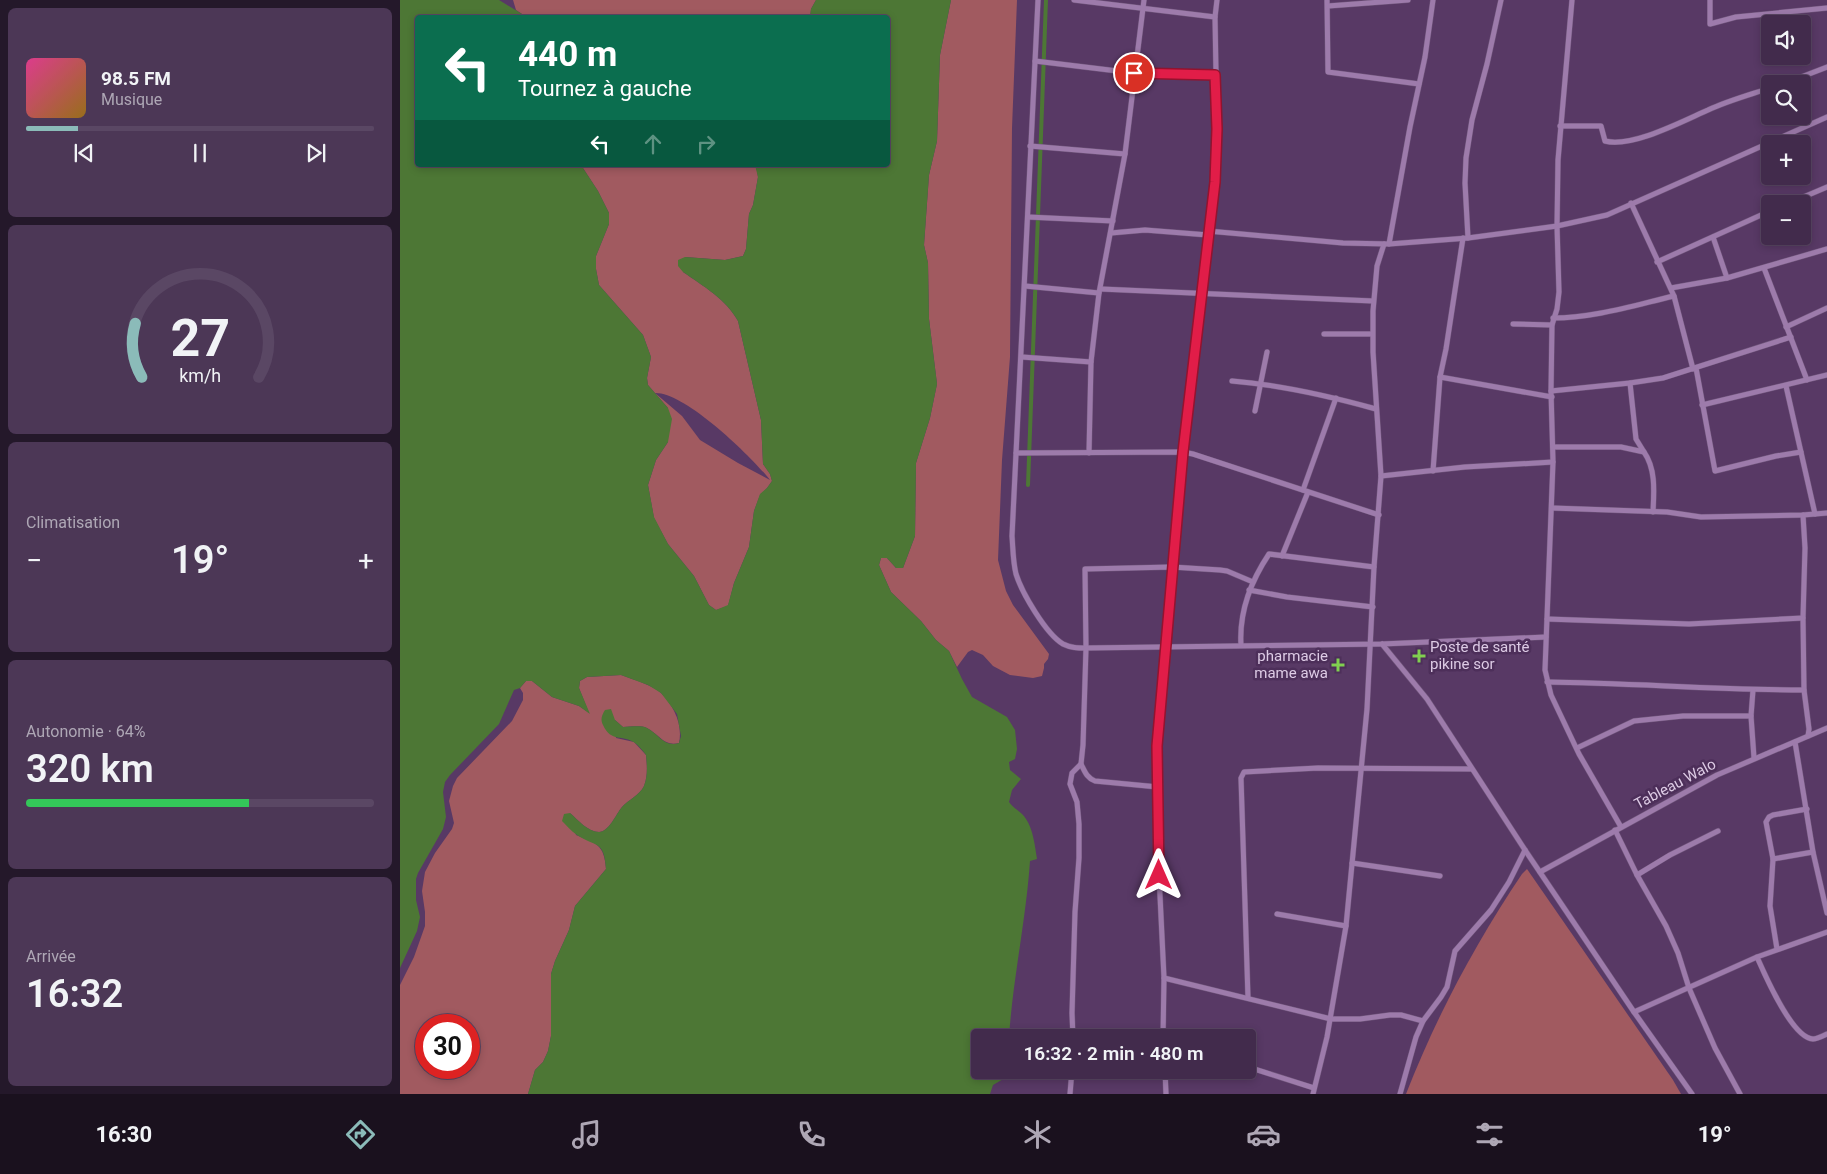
<!DOCTYPE html>
<html lang="fr">
<head>
<meta charset="utf-8">
<style>
  body { margin:0; font-family:Roboto,sans-serif; background:#4c3756; color:#f1f3f6; height:100vh; display:flex; flex-direction:column; font-size:19px; white-space:nowrap }
  * { box-sizing:border-box; margin:0 }
  p { font-size:16px; color:#aea7b5 }
  .icon { flex:none; width:28px; height:28px; fill:none; stroke:currentColor; stroke-width:2; stroke-linecap:round; stroke-linejoin:round }
  .map { position:relative; flex:1; overflow:hidden }
  .details { display:flex; flex-direction:column; gap:8px; padding:8px; background:#24182a; width:400px }
  .details>* { flex:none }
  .banner { position:absolute; left:15px; top:15px; width:475px; height:152px; border-radius:5px; box-shadow:0 2px 8px #0003,0 0 0 1px #5a4764; background:#0b6e4f; color:#fff; overflow:hidden }
  .fabs { position:absolute; left:1361px; top:15px; display:grid; gap:10px }
  .fabs a { display:grid; place-items:center; width:50px; height:50px; border-radius:5px; background:#422b4c; box-shadow:0 2px 8px #0003,0 0 0 1px #5a4764; font-size:25px }
  .speed { position:absolute; left:15px; top:1014px; display:flex; gap:10px; font-size:25px; font-weight:700; text-align:center }
  .speed>* { display:grid; place-content:center; width:65px; height:65px; border-radius:50%; background:#422b4c; box-shadow:0 2px 8px #0003,0 0 0 1px #5a4764; line-height:1 }
  .speed .limit { border:8px solid #d22; background:#fff; color:#111 }
  .pin { position:absolute; display:grid; place-items:center; width:42px; height:42px; color:#fff; margin:-21px; border:2px solid #fff; border-radius:50%; box-shadow:0 1px 5px #0007 }
  .me { position:absolute; width:55px; margin:-28px; rotate:0deg; stroke-linejoin:round; filter:drop-shadow(0 0 4px #0008) }
  .turn { display:flex; align-items:center; gap:18px; height:105px; padding:0 20px; font-size:22px }
  .turn .icon { width:65px; height:65px; stroke-width:2.5 }
  .turn b { display:block; font-size:35px; line-height:42px }
  .lanes { display:flex; align-items:center; height:48px; padding:0 20px; background:#0003; justify-content:center; gap:25px; direction:ltr }
  .lanes .off { opacity:.35 }
  .big { font-size:38px; font-weight:600; line-height:1.1 }
  .details .card { flex:1; display:flex; flex-direction:column; justify-content:center; gap:8px; min-width:0; padding:0 18px; border-radius:8px; background:#4c3756 }
  .details .dial { align-items:center; gap:0 }
  .dial svg { height:130px; overflow:visible; fill:none; stroke:#5a4764; stroke-width:7; stroke-linecap:round; text-anchor:middle }
  .dial text { fill:#f1f3f6; stroke:none }
  .song { display:flex; align-items:center; gap:15px }
  .cover { width:60px; height:60px; border-radius:8px; background:linear-gradient(135deg,hsl(330 70% 55%),hsl(40 70% 35%)) }
  .played { height:5px; border-radius:2px; background:linear-gradient(90deg,#8bbbb9 15%,#5a4764 15%) }
  .keys { display:flex; justify-content:space-around; direction:ltr }
  .heat { display:flex; justify-content:space-between; align-items:center; font-size:28px; direction:ltr }
  .charge { height:8px; border-radius:4px; background:linear-gradient(90deg,#34c759 64%,#5a4764 0) }
  .trip { position:absolute; left:571px; top:1029px; width:285px; height:50px; border-radius:5px; background:#422b4c; box-shadow:0 2px 8px #0003,0 0 0 1px #5a4764; font-weight:600; line-height:50px; text-align:center }
  .menu { display:flex; height:80px; justify-content:space-around; align-items:center; background:#1a111e; color:#aea7b5 }
  .menu .icon { width:35px; height:35px }
  .menu .active { color:#8bbbb9 }
  .menu b { font-size:22px; color:#f1f3f6 }
  main { display:flex; flex:1; min-height:0 }
  .map>svg:first-child { display:block }
</style>
</head>
<body>
<main>
<section class="details">
<div class="card">
<div class="song"><i class="cover"></i><div><b>98.5 FM</b><p>Musique</p></div></div>
<div class="played"></div>
<div class="keys"><svg class="icon" aria-label="previous" viewBox="0 0 24 24"><path d="M18 5L8 12l10 7zM5 5v14"/></svg><svg class="icon" aria-label="pause" viewBox="0 0 24 24"><path d="M8 5v14M16 5v14"/></svg><svg class="icon" aria-label="next" viewBox="0 0 24 24"><path d="M6 5l10 7-10 7zM19 5v14"/></svg></div>
</div>
<div class="card dial"><svg viewBox="0 0 100 80">
<path d="M14 69A42 42 0 1 1 86 69"/>
<path d="M14 69A42 42 0 0 1 10 36" stroke="#8bbbb9"/>
<text x="50" y="56" font-size="32" font-weight="700">27</text>
<text x="50" y="72" font-size="11">km/h</text>
</svg></div>
<div class="card"><p>Climatisation</p>
<div class="heat"><a>−</a><b class="big">19°</b><a>+</a></div>
</div>
<div class="card"><p>Autonomie · 64%</p><b class="big">320 km</b><div class="charge"></div></div>
<div class="card"><p>Arrivée</p><b class="big">16:32</b></div>
</section>
<div class="map">
<svg width="1427" height="1094" viewBox="0 0 1427 1094">
  <rect width="100%" height="100%" fill="#583965"/>
  <g fill="#a15a60" fill-rule="evenodd">
    <polygon points="113,0 416,0 411,9 410,18 122,17 122,14 116,10"/>
    <polygon points="551,0 617,0 612,128 610,357 602,460 598,560 606,591 613,605 649,654 648,659 644,664 644,668 642,676 633,678 610,675 593,666 583,655 572,650 568,652 557,667 549,651 536,640 521,621 491,592 479,565 481,558 487,558 496,568 503,568 515,536 516,463 530,418 537,384 529,319 528,263 524,245 529,175 537,141 540,55"/>
    <path d="M181 165H356L358 177 353 205 349 214 346 249 343 256 325 260 285 257 283 272C303 286 326 299 338 321L361 420 363 464 370 474 372 481 367 488 360 495 354 511 349 547 334 583 328 606 316 610 309 605 294 576 268 544 254 518 248 485 256 460 268 442V408L248 385 247 378 251 357 243 335 199 285 196 269V256L209 224V213L198 191ZM255 393C285 392 351 456 370 480L338 463 300 440 282 416Z"/>
    <path d="M221 675C234 680 250 684 261 693 274 706 283 725 279 743 264 747 259 734 247 728 240 725 231 727 223 727L215 720 216 738 234 742 246 755C247 765 248 776 244 786 240 795 228 800 222 807 216 814 209 832 199 832 188 832 178 820 170 813L176 835C197 844 204 844 206 869L175 906 169 930 155 961 151 974V1036L148 1051 143 1062 135 1070 128 1094H0V985L14 957 25 926V912L22 891 25 872 35 853 52 829 54 823 49 801 53 786 57 778 112 721 123 700V693L120 688 126 681H132L152 697 179 706 189 713 179 688 180 681 187 677ZM26 1025H69V1068H26Z"/>
    <path d="M1127 869 1273 1080 1281 1094H1006C1037 1015 1075 944 1122 874Z"/>
  </g>
  <path fill="#4d7735" d="M0 0H99L122 14V17L18 18V165H181L198 191 209 213V224L196 256V269L199 285 243 335 251 357 247 378 248 385 268 408 272 419 268 442 256 460 248 485 254 517 268 544 294 576 309 605 316 610 328 605 334 583 349 547 354 511 360 494 367 488 372 481 370 474 363 464 361 420 338 321C326 299 303 286 283 272L278 266V260L285 257 325 260 343 256 346 249 349 214 353 205 358 177 355 165H488V18L410 17 411 9 416 0H551L540 55 537 141 529 175 524 245 528 263 529 319 537 384 530 418 516 463 515 536 503 568H496L487 558H481L479 565 491 592 521 621 536 640 549 651 562 679 572 697 607 717 615 730 617 749 615 759 609 762 610 770 621 779 612 790 609 802C614 809 622 812 626 819 633 829 635 846 637 859L630 861C626 920 613 978 609 1037L580 1038V1070H606L605 1078 593 1085 590 1094H128L135 1070 143 1062 148 1051 151 1036V974L155 961 169 930 175 906 206 869C204 840 197 848 177 835 171 831 166 825 162 821L164 814 170 813C178 820 188 832 199 832 209 832 216 814 222 807 228 800 240 795 244 786 248 776 247 765 246 755 243 751 239 746 235 743 223 734 211 743 203 725 200 719 202 715 205 710L211 709 215 720 223 727C231 727 240 725 247 728 259 734 264 748 279 743L281 736 277 714 261 693 248 685 221 675 187 677 180 681 179 688 190 714 179 706 152 697 132 681H126L120 688 114 690 99 724 50 775 45 782 43 792 46 817 43 829 18 873 16 879V900L20 917 17 931 0 968Z"/>
  <g fill="none" stroke-linecap="round" stroke-linejoin="round">
    <polyline stroke="#4d7735" stroke-width="4" points="628,485 646,0"/>
    <g stroke="#70567b" stroke-width="6">
      <g id="street">
        <path d="M638 0 612 536C613 549 613 562 616 574 622 593 646 634 663 644 671 648 678 648 686 648L982 644 1146 637"/>
        <polyline points="674,0 815,17"/>
        <polyline points="927,0 928,72 1019,84"/>
        <polyline points="1172,0 1158,160 1157,226 1159,292 1157,309 1152,325 1151,391 1153,462 1145,670 1151,695 1179,754 1221,827"/>
        <polyline points="1310,0 1310,24 1336,17 1427,8"/>
        <polyline points="928,6 1008,0"/>
        <polyline points="635,61 734,73 815,75"/>
        <polyline points="1383,84 1427,67"/>
        <path d="M1160 126H1201L1205 141C1232 148 1283 121 1308 110 1327 101 1349 95 1370 88"/>
        <polyline points="630,146 725,154"/>
        <polyline points="1231,203 1274,296 1293,369"/>
        <polyline points="1387,204 1427,187"/>
        <polyline points="628,217 713,221"/>
        <polyline points="808,231 943,243 989,244 1068,238 1157,226 1207,215 1427,117"/>
        <polyline points="711,233 745,230 808,235"/>
        <polyline points="1313,237 1327,278 1427,249"/>
        <polyline points="1068,238 1065,183 1066,158 1072,120 1087,64 1101,0"/>
        <polyline points="989,244 1010,127 1025,57 1033,0"/>
        <polyline points="1257,262 1370,211"/>
        <polyline points="1364,268 1407,380"/>
        <polyline points="625,286 699,293"/>
        <polyline points="1271,288 1327,278"/>
        <polyline points="701,289 973,301"/>
        <path d="M1153 318C1194 318 1235 305 1274 296"/>
        <polyline points="1113,324 1152,325"/>
        <polyline points="1386,327 1427,308"/>
        <polyline points="924,334 972,334"/>
        <polyline points="622,357 691,362"/>
        <polyline points="1296,368 1315,471 1376,456 1401,452"/>
        <polyline points="1040,377 1152,397"/>
        <path d="M832 381C882 385 929 396 976 409"/>
        <polyline points="1386,386 1415,514"/>
        <polyline points="1151,391 1230,383 1263,378 1391,337"/>
        <polyline points="1302,405 1427,375"/>
        <polyline points="855,411 867,352"/>
        <polyline points="1153,447 1221,447 1244,452 1236,439 1230,383"/>
        <path d="M1244 452C1256 469 1254 492 1253 512"/>
        <polyline points="616,453 783,452 793,454 979,515"/>
        <polyline points="689,453 691,362 699,293 725,154 744,0"/>
        <polyline points="1033,471 1040,377 1046,349 1063,238"/>
        <polyline points="981,476 1065,467 1153,462"/>
        <polyline points="903,490 936,398"/>
        <polyline points="1152,508 1267,512 1301,517 1403,515 1427,513"/>
        <polyline points="1403,515 1405,548 1403,618 1404,690 1409,729 1408,736"/>
        <polyline points="882,556 908,492"/>
        <polyline points="849,590 887,597 973,607"/>
        <polyline points="1147,619 1289,624 1403,618"/>
        <polyline points="982,644 1027,699 1125,850 1234,1012 1292,1094"/>
        <path d="M841 645C839 612 851 581 869 554L974 567"/>
        <path d="M1147 682C1233 683 1318 690 1404 690"/>
        <polyline points="1353,690 1351,716 1354,758"/>
        <polyline points="1395,742 1413,852 1427,913"/>
        <polyline points="1177,748 1234,721 1283,716 1351,716"/>
        <path d="M681 764C685 772 687 778 695 781L758 787"/>
        <polyline points="1407,809 1373,815 1369,817 1366,822 1373,859 1413,852"/>
        <polyline points="1215,830 1237,875 1266,926 1278,953 1289,988 1315,1048 1340,1094"/>
        <polyline points="1373,859 1370,906 1377,949"/>
        <polyline points="952,863 1040,876"/>
        <polyline points="1140,872 1317,775 1427,728"/>
        <polyline points="1237,875 1270,855 1318,831"/>
        <polyline points="877,914 946,926"/>
        <path d="M1357 957C1365 975 1392 1038 1413 1039 1417 1039 1423 1036 1427 1034"/>
        <polyline points="764,978 931,1019 960,1019 990,1015 1001,1015 1023,1021"/>
        <polyline points="848,998 841,778 844,772 918,768 1072,769"/>
        <polyline points="1234,1012 1357,957 1427,932"/>
        <polyline points="673,1038 672,1013 675,912 679,858 679,824 677,802 670,784 672,773 681,764 683,745 686,648 685,569 772,567 820,570 827,571 853,582"/>
        <polyline points="763,1038 764,978 759,875 757,746 783,452 815,182 817,129 815,17 817,0"/>
        <polyline points="848,1067 914,1088"/>
        <polyline points="765,1070 766,1094"/>
        <polyline points="670,1094 672,1070"/>
        <polyline points="913,1094 927,1037 946,926 967,709 974,567 981,476 973,352 973,311 977,266 984,244"/>
        <polyline points="1000,1094 1016,1037 1023,1021 1041,997 1047,987 1055,951 1091,910 1109,882 1125,850"/>
      </g>
    </g>
    <use href="#street" stroke="#9d7bab" stroke-width="5"/>
  </g>
  <g fill="none" stroke-linecap="round" stroke-linejoin="round">
    <g stroke="#92132f" stroke-width="12">
      <polyline id="route" points="734,73 815,75 817,129 815,182 783,452 757,746 759,875"/>
    </g>
    <use href="#route" stroke="#e11d48" stroke-width="9"/>
  </g>
  <g fill="#81d050" stroke="#4d2f5a" stroke-width="2">
    <path d="M1016.5 648.5h5v5h5v5h-5v5h-5v-5h-5v-5h5z"/>
    <path d="M935.5 657.5h5v5h5v5h-5v5h-5v-5h-5v-5h5z"/>
  </g>
  <g text-anchor="middle" dominant-baseline="central" stroke-width="5" stroke-linejoin="round" paint-order="stroke">
    <g font-size="15" fill="#ddcbe5" stroke="#4d2f5a" text-anchor="start">
      <text x="1030" y="647">Poste de santé<tspan x="1030" dy="17">pikine sor</tspan></text>
      <text x="928" y="656" text-anchor="end">pharmacie<tspan x="928" dy="17">mame awa</tspan></text>
    </g>
    <g font-size="15" fill="#ddcbe5" stroke="#4d2f5a">
      <text transform="translate(1275 784) rotate(-28)">Tableau Walo</text>
    </g>
  </g>
</svg>
<div class="fabs">
<a><svg class="icon" aria-label="sound" viewBox="0 0 24 24"><path d="M4 9h4l5-4v14l-5-4H4zM17 9q2 3 0 6"/></svg></a>
<a><svg class="icon" aria-label="search" viewBox="0 0 24 24"><circle cx="10" cy="10" r="6"/><path d="M15 15l6 6"/></svg></a>
<a>+</a>
<a>−</a>
</div>
<div class="speed"><div class="limit">30</div></div>
<div class="pin" style="left:734px;top:73px;background:#d93025"><svg class="icon" aria-label="arrive" viewBox="0 0 24 24"><path d="M6 21V4h12l-3 4 3 4H6"/></svg></div>
<svg class="me" style="left:759px;top:875px" viewBox="-20 -20 40 40"><path d="M0-17L14 15 0 8-14 15z" fill="#e11d48" stroke="#fff" stroke-width="4"/></svg>
<div class="trip">16:32 · 2 min · 480 m</div>
<div class="banner">
<div class="turn"><svg class="icon" aria-label="left" viewBox="0 0 24 24"><path d="M17 20v-9H6M10 6l-5 5 5 5"/></svg><div><b>440 m</b>Tournez à gauche</div></div>
<div class="lanes"><svg class="icon" aria-label="left" viewBox="0 0 24 24"><path d="M17 20v-9H6M10 6l-5 5 5 5"/></svg><svg class="icon off" aria-label="ahead" viewBox="0 0 24 24"><path d="M12 20V5M6 11l6-6 6 6"/></svg><svg class="icon off" aria-label="right" viewBox="0 0 24 24"><path d="M7 20v-9h11M14 6l5 5-5 5"/></svg></div>
</div>
</div>
</main>
<nav class="menu">
<b>16:30</b>
<svg class="icon active" aria-label="directions" viewBox="0 0 24 24"><path d="M12 3l9 9-9 9-9-9zM9 14v-3h6M13 9l2 2-2 2"/></svg>
<svg class="icon" aria-label="music" viewBox="0 0 24 24"><path d="M9 18V5l10-2v13"/><circle cx="6" cy="18" r="3"/><circle cx="16" cy="16" r="3"/></svg>
<svg class="icon" aria-label="phone" viewBox="0 0 24 24"><path d="M5 4h4l2 5-3 2q2 4 5 5l2-3 5 2v4C11 20 4 13 5 4z"/></svg>
<svg class="icon" aria-label="climate" viewBox="0 0 24 24"><path d="M12 3v18M4 7l16 10M4 17L20 7"/></svg>
<svg class="icon" aria-label="car" viewBox="0 0 24 24"><path d="M5 17H2v-5l4-1 3-4h7l3 4 3 1v5h-3M9 17h6M6 11h13"/><circle cx="7" cy="17" r="2"/><circle cx="17" cy="17" r="2"/></svg>
<svg class="icon" aria-label="filters" viewBox="0 0 24 24"><path d="M4 7h16M4 17h16"/><circle cx="9" cy="7" r="2"/><circle cx="15" cy="17" r="2"/></svg>
<b>19°</b>
</nav>
</body>
</html>
